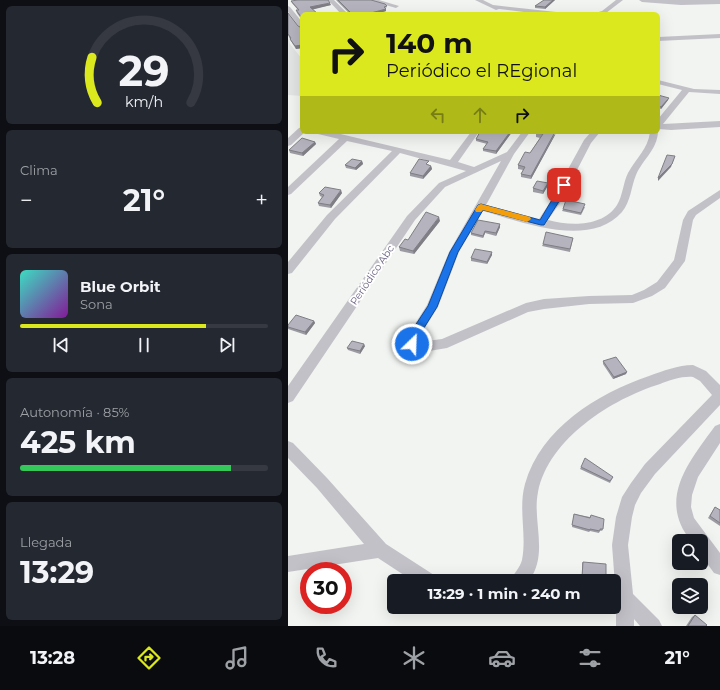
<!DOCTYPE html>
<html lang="es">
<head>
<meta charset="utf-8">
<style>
  body { margin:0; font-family:Montserrat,sans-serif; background:#242831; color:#f1f3f6; height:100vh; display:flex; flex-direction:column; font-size:15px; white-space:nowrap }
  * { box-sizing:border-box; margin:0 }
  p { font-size:13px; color:#9ea1a6 }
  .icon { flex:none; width:22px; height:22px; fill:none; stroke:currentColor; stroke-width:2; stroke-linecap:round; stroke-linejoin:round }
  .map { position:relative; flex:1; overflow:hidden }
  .details { display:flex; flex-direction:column; gap:6px; padding:6px; background:#0d0f14; width:288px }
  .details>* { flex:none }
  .guide { position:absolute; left:12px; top:12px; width:360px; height:122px; border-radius:6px; box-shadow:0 4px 16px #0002; background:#dbe81d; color:#111; overflow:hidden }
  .tools { position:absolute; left:384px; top:534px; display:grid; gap:8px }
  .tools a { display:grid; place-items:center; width:36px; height:36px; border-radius:6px; background:#171b24; box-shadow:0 4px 16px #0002; font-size:20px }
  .speed { position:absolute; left:12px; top:562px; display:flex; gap:8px; font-size:20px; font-weight:700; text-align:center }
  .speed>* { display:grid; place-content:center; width:52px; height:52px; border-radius:50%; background:#171b24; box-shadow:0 4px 16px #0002; line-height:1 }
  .speed .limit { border:6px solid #d22; background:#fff; color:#111 }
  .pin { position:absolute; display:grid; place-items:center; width:34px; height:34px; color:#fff; margin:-17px; border-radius:8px; box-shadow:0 2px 6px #0006 }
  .me { position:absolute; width:44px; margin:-22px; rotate:24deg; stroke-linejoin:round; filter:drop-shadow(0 0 3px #0008) }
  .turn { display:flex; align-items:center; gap:14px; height:84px; padding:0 20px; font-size:18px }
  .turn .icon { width:52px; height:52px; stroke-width:2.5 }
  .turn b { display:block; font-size:28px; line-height:34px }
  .lanes { display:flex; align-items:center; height:38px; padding:0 20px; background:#0003; justify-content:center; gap:20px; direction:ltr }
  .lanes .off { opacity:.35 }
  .big { font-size:30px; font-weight:700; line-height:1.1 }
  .details .card { flex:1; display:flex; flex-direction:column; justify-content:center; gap:6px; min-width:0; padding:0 14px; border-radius:6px; background:#242831 }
  .details .dial { align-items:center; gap:0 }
  .dial svg { height:104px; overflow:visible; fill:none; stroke:#363941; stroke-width:7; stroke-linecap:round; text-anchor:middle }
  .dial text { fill:#f1f3f6; stroke:none }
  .song { display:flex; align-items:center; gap:12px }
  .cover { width:48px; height:48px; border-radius:6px; background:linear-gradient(135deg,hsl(170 70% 55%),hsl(290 70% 35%)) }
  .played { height:4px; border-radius:2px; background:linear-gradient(90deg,#dbe81d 75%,#363941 75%) }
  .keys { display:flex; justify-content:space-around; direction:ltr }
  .heat { display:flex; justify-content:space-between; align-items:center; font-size:22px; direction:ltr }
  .charge { height:6px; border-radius:3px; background:linear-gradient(90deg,#34c759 85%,#363941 0) }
  .trip { position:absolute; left:99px; top:574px; width:234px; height:40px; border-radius:6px; background:#171b24; box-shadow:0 4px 16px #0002; font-weight:700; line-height:40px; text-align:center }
  .tabs { display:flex; height:64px; justify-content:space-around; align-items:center; background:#090b0e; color:#9ea1a6 }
  .tabs .icon { width:28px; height:28px }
  .tabs .current { color:#dbe81d }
  .tabs b { font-size:18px; color:#f1f3f6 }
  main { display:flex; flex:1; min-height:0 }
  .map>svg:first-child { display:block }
</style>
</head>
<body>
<main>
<section class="details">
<div class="card dial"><svg viewBox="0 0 100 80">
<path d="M14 69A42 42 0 1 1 86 69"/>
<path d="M14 69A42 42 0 0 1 10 34" stroke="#dbe81d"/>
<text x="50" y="56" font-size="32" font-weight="700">29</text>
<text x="50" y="72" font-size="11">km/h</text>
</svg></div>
<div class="card"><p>Clima</p>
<div class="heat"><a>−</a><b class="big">21°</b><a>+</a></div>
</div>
<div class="card">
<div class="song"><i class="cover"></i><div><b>Blue Orbit</b><p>Sona</p></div></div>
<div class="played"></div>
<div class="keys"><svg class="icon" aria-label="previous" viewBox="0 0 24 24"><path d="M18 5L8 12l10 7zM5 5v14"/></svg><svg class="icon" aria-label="pause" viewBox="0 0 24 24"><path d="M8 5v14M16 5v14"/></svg><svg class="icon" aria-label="next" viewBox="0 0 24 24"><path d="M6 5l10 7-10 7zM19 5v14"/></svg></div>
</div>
<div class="card"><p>Autonomía · 85%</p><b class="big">425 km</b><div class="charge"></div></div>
<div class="card"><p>Llegada</p><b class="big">13:29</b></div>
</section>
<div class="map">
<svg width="432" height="626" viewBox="0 0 432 626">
  <rect width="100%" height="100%" fill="#f1f4f0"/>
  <polygon fill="#e2e5e4" points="0,37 2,44 14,59 14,96 0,95"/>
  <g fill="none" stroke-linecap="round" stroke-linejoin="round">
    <g fill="#c3c1c8" fill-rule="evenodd">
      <polygon points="40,0 46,0 60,14 53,14"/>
      <polygon points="80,0 91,0 111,6 108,8"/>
      <polygon points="187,0 195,0 205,5 268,12 271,14 252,14 211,9 208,10"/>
      <polygon points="328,0 335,0 318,13 304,14 314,11"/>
      <polygon points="351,0 432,0 432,4 393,5 354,2"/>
      <polygon points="0,6 2,7 14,22 14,29 12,28 0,12"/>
      <polygon points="432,34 432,38 370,41 370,37"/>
      <polygon points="370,80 406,89 432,90 432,94 401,92 375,124 432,121 432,127 383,130 370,129 370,119 394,90 370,84"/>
      <polygon points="14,127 14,132 17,132 3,145 0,146 0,138 11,128"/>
      <path d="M29 132H44L162 160 183 132H191L170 162 186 167 219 152 234 132H242L226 154 198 205 251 219 262 202 296 140 303 132H312L303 143 272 203 260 220C282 226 315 227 329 205 335 195 335 183 340 173 348 158 360 149 362 132H370C369 150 355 159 348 175 343 187 343 201 334 212 302 249 233 222 195 211L171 252 150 307 130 339 131 342 154 339 238 303 256 299 301 296 344 295 356 290 369 282 386 260 395 220 400 211 432 190V198L408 215 405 220 397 261 377 288 364 296 345 303 301 304 256 309 240 312 159 348 129 353 120 348 118 338 139 305 161 252 213 161 157 187 127 220 5 401 0 403V386L119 216 151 183 178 171 112 153 47 219 4 273 0 274V262L39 215 104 151 59 141 3 194 0 195V187L51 139 30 134Z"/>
      <path d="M405 365 418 371 432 385V405L367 474 353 493 347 505 344 517 340 545 345 594 371 620 374 626H352L346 619V626H328V598L324 545 328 517 334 497 343 483 357 464 424 395 412 381 405 377C394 376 383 380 372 384 324 399 261 438 250 492 244 521 261 554 241 581H222C226 573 232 568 234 560 239 535 230 509 237 484 253 428 309 394 361 376 375 371 390 365 405 365Z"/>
      <path d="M432 424V443L410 477 404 495 403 507 406 518 432 553V575L426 573 413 555V541H403C369 499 401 462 427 426Z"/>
      <polygon points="0,441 5,443 39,478 98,544 146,575 149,581 125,581 90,558 0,572 0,556 76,544 29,488 0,458"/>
    </g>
  </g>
  <g fill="#9c9ba3">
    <polygon points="48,0 83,0 99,8 98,8 98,11 88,14 62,14"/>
    <polygon points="256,0 267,0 257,9 247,8 247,6"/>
    <polygon points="3,1 43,5 24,9 14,14 14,20 9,13 8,10 10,10 4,3"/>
    <polygon points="0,13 10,26 14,28 14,48 8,49 3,41 0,35"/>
    <polygon points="370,95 380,100 373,109 370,108"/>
    <polygon points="192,132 224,132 208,154 195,151 195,149 199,144 188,141 188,139"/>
    <polygon points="248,133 267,135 243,179 233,177 233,174 235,170 230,169 230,165 242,153 252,138 248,137"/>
    <polygon points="27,142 28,144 15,156 2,153 1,150"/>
    <polygon points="74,161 75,164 68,170 58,168 57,165"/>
    <polygon points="141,164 140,165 143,166 144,169 135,179 122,176 122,173"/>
    <polygon points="260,183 259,187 255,194 245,192 245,188"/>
    <polygon points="31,193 54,193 43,208 31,206 30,203 34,197 32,196"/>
    <polygon points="297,207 293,215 274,211 275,209"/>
    <polygon points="152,221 126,254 112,251 111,247 120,240"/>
    <polygon points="212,224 212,227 208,236 197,233 195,238 183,235 183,233"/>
    <polygon points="285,238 282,252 254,246 255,244"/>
    <polygon points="204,252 204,255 199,264 183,261 183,258"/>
    <polygon points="26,321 27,323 18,335 0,329 0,325"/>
    <polygon points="77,346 72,354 60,350 59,348"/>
    <polygon points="315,361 338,374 325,379 315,364"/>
    <polygon points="293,467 325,477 322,483 292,469"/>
    <polygon points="427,507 432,510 432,526 420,518"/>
    <polygon points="286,514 302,517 315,529 314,531 312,530 311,533 302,531 301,532 284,527"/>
    <polygon points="295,562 318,581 312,581 294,578 294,563"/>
    <polygon points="407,615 418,626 398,626 404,617"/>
  </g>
  <g fill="#7f7e85">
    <polygon points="265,0 267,0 257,9 257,7"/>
    <polygon points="42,3 43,5 23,10 22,7"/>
    <polygon points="98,9 98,11 88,14 79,14"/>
    <polygon points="14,45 14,48 8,49 7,46"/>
    <polygon points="381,98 380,100 373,109 373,107"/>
    <polygon points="222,132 224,132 208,154 208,151"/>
    <polygon points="268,132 267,135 243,179 243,176"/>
    <polygon points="27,142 28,144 15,156 14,153"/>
    <polygon points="387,156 383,167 370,181 370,178"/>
    <polygon points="74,161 75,164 68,170 67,168"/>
    <polygon points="143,166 144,169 135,179 135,176"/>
    <polygon points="260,183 259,187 255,194 255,191"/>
    <polygon points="53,190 54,193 43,208 42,205"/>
    <polygon points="151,217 152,221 126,254 125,251"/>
    <polygon points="212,224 212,227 208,236 208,233"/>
    <polygon points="197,231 197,233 195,238 195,236"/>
    <polygon points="204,252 204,255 199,264 199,262"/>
    <polygon points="26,321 27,323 18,335 17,332"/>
    <polygon points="76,344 77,346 72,354 72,351"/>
    <polygon points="339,372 338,374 325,379 326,377"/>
  </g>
  <g fill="#b5b4be" stroke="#7f7e85">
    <polygon points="10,0 40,0 42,3 22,7 30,14 14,14 14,18 8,10 11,10 3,1"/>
    <polygon points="50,0 83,0 97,4 99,6 96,7 98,9 79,14 64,14"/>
    <polygon points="256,0 265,0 257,7 247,6"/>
    <polygon points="0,13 10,26 14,28 14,24 14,45 7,46 2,39 3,38 0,34"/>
    <polygon points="370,95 381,98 373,107 370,106"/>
    <polygon points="192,132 222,132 208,151 195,149 200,142 188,139"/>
    <polygon points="249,132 267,132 243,176 233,174 237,167 230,165 237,152 242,153 255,134 248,133"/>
    <polygon points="14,138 27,142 14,153 1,150"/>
    <polygon points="379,155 387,156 384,164 370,178"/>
    <polygon points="64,159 74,161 67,168 57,165"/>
    <polygon points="131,159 141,161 138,164 143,166 135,176 122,173"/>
    <polygon points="249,181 260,183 255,191 245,188"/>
    <polygon points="37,187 53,190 42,205 30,203 36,195 31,193"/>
    <polygon points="278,200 297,204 293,213 275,209"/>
    <polygon points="138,212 151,217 125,251 111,247 117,239 120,240"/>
    <polygon points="190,220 212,224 208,233 197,231 195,236 183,233"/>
    <polygon points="258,232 285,238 282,249 255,244"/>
    <polygon points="187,249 204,252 199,262 183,258"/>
    <polygon points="8,315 26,321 17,332 0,327 0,325"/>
    <polygon points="64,341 76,344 72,351 59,348"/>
    <polygon points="328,357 339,372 326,377 315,361"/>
    <polygon points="297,458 325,477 322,481 293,467"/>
    <polygon points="427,507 432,510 432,523 422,516"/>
    <polygon points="286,514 302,518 303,515 316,519 315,529 312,529 312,531 302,529 302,530 284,525"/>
    <polygon points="295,562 318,564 318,581 294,577"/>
    <polygon points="407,615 419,625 418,626 400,626"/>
  </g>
  <polygon fill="#1a73e8" stroke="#114b97" points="274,183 279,183 280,185 270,203 256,225 253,225 195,210 170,252 149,307 129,339 128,346 121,346 119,338 140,306 162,252 190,205 193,204 252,220"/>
  <polygon fill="#f59e0b" points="193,204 242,217 243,219 239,222 195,210 193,212 188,212 187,210 190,205"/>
  <g text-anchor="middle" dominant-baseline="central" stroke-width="4" stroke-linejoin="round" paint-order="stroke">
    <g font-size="10" fill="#6b6282" stroke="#fff">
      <text transform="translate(84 275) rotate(-56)">Periódico Abc</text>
    </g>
  </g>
</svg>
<div class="tools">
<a><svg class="icon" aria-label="search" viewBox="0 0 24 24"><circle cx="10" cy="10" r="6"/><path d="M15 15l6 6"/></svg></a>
<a><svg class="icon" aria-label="layers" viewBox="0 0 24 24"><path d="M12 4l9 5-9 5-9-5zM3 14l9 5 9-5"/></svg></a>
</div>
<div class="speed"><div class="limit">30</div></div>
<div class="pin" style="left:276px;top:185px;background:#d93025"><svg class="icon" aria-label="arrive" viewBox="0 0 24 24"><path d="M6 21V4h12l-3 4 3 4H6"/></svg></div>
<svg class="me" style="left:124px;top:344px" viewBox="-20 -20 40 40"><circle r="17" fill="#1a73e8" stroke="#fff" stroke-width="3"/><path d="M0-11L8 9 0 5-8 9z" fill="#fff"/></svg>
<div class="trip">13:29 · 1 min · 240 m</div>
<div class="guide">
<div class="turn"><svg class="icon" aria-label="right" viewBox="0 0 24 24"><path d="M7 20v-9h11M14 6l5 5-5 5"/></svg><div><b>140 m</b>Periódico el REgional</div></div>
<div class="lanes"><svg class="icon off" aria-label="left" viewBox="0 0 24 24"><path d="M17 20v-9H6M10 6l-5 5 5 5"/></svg><svg class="icon off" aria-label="ahead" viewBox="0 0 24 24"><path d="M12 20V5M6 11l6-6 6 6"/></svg><svg class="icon" aria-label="right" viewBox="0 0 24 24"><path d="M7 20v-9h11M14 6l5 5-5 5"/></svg></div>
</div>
</div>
</main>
<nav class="tabs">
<b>13:28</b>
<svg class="icon current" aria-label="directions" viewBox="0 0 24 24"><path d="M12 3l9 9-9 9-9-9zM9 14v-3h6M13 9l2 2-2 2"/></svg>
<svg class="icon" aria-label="music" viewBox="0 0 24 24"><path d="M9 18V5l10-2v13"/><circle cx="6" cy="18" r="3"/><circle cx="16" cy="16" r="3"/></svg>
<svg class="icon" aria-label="phone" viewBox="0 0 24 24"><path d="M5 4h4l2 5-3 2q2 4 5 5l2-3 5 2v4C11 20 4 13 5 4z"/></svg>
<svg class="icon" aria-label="climate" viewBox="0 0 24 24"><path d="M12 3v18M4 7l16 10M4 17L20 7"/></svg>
<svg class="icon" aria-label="car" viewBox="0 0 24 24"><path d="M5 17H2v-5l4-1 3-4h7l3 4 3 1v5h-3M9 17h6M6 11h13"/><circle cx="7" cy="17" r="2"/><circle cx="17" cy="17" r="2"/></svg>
<svg class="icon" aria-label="filters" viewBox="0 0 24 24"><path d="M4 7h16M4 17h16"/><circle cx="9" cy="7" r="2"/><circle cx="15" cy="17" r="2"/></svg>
<b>21°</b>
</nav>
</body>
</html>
